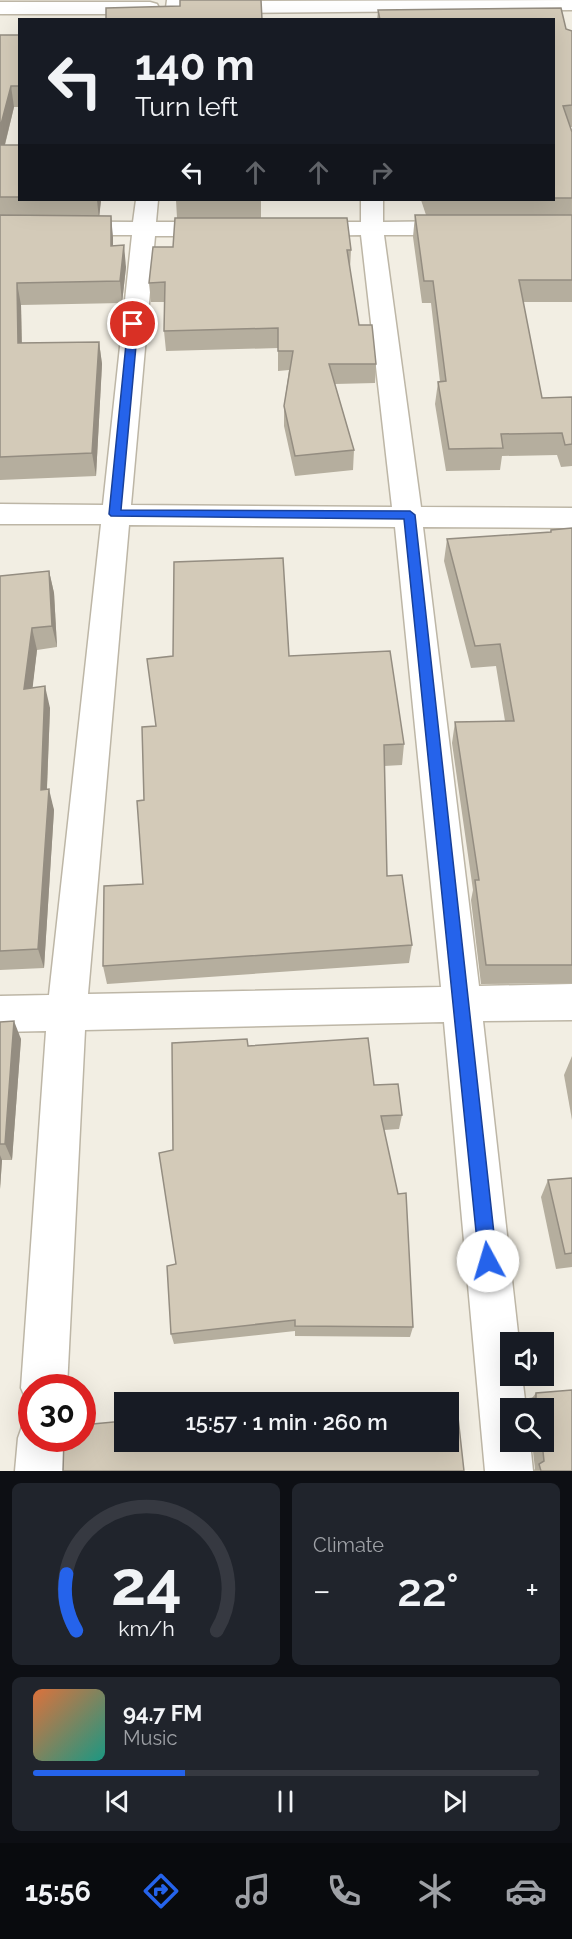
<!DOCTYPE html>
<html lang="en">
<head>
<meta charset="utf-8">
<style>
  body { margin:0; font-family:Raleway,sans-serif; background:#20242c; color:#f1f3f6; height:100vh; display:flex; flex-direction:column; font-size:22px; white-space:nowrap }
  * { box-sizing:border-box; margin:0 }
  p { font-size:20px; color:#9ea1a6 }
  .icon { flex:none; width:33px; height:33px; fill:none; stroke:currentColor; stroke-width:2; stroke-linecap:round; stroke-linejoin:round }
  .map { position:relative; height:1471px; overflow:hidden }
  .side { display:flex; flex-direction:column; gap:12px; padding:12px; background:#0d0f14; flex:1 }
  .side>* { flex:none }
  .banner { position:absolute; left:18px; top:18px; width:537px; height:183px; border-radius:0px; box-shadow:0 6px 24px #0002; background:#171b24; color:#f1f3f6; overflow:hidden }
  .fabs { position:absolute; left:500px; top:1332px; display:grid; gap:12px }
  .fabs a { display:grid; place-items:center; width:54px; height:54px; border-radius:0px; background:#171b24; box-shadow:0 6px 24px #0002; font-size:30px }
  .speed { position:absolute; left:18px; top:1374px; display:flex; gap:12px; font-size:30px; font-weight:700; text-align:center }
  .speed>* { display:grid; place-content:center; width:78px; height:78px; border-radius:50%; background:#171b24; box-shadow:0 6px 24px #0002; line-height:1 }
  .speed .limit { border:9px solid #d22; background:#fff; color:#111 }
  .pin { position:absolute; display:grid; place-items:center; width:51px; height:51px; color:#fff; margin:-26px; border:3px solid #fff; border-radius:50%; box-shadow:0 2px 6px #0007 }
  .me { position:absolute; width:66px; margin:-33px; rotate:354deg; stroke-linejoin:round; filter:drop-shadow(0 0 4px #0008) }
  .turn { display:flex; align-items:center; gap:21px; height:126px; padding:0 18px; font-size:27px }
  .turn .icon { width:78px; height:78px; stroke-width:2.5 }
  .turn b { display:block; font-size:42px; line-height:51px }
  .lanes { display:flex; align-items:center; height:57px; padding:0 18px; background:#0003; justify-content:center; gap:30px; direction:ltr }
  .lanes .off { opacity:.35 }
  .big { font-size:45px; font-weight:600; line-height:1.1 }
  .side .widget { flex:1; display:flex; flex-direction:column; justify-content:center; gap:9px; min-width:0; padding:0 21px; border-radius:9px; background:#20242c }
  .side .dial { align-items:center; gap:0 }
  .dial svg { height:156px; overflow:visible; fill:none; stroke:#363941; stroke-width:7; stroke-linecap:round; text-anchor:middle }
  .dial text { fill:#f1f3f6; stroke:none }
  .song { display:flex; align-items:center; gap:18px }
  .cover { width:72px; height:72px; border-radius:9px; background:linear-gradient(135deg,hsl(20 70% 55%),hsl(170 70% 35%)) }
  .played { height:6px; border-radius:3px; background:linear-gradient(90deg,#2563eb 30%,#363941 30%) }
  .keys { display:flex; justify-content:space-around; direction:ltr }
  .heat { display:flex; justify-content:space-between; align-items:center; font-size:33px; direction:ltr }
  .side .tiles { flex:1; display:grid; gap:12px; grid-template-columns:1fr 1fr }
  .widget:last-child { grid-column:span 2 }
  .trip { position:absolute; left:114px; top:1392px; width:345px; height:60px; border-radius:0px; background:#171b24; box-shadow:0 6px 24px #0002; font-weight:600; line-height:60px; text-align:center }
  .menu { display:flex; height:96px; justify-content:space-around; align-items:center; background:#090b0e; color:#9ea1a6 }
  .menu .icon { width:42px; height:42px }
  .menu .on { color:#2563eb }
  .menu b { font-size:27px; color:#f1f3f6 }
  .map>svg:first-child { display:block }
</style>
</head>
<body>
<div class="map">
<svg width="572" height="1471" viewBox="0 0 572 1471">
  <rect width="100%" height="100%" fill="#f2eee3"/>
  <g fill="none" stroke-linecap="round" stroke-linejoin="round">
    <g stroke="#bdb6a6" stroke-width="3">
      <g id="minor">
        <polygon points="167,0 185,0 182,12 168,12 166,8"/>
        <polygon points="572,0 572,10 217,13 210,11 208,7 210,3 217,1"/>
        <polygon points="0,2 150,2 157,4 159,8 157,12 150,14 0,14"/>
        <path d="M136 200H158L156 222H220L228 224 231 229 228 234 220 236H155L131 505 392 507 361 235 302 236 294 234 291 229 294 224 302 222H361V200H383V222L457 221 465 223 468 228 465 233 457 235H384L421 507 572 508V528L423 527 479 986 572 984V1020L483 1021 519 1342H510V1376H522L526 1408H510V1442H530L533 1471H485L444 1022 85 1030 67 1388H32V1406L28 1404 21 1388 46 1031 0 1032V996L49 995 101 524H0V504L103 505 132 235H0V221L133 222ZM129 525 395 527 441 987 88 994Z"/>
        <polygon points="32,1418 32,1438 64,1438 63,1471 15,1471 18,1438 24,1421"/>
      </g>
    </g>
    <use href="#minor" fill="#fff" fill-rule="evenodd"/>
  </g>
  <g fill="#b5ae9e">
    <polygon points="561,8 566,29 572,31 572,127 570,127 572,132 572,302 523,302 542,398 572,397 572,466 561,467 557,455 502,456 500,470 446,471 435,404 438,382 440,382 431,303 422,303 413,237 415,215 426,215 421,200 554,200 554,20 377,20 378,10"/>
    <polygon points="0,35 20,35 20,107 14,107 5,145 20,145 20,200 101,200 99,216 111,216 113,246 126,267 122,303 21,305 22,343 99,342 102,364 96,476 0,480"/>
    <polygon points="176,200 261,200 261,218 351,250 350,269 359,325 376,364 375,383 335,384 354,450 353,470 295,476 284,426 284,406 289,370 278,371 278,348 166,351 164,331 165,302 151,302 149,283 173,247 177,218"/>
    <polygon points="572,528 572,983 481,984 471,900 473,890 452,743 455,722 505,721 496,666 471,668 444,561 447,539 550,532 551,530"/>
    <polygon points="49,571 54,593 57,647 37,650 32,688 50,708 47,789 54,810 44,968 0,970 0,576"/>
    <polygon points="289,656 404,744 402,765 384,766 387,876 412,945 409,963 107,984 103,966 143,884 144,800 156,726"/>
    <polygon points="0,1022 21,1039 12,1160 2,1160 0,1189"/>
    <polygon points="248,1046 374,1085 402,1115 399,1129 384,1130 413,1327 410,1337 295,1336 295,1331 174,1344 171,1334 176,1264 173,1150"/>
    <polygon points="572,1056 572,1120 564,1075"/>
    <polygon points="572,1178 572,1267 556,1269 541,1197 548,1180"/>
    <polygon points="536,1393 572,1471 533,1471 535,1469 532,1442 531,1442 543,1442 543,1408 521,1408 527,1399 532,1398"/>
  </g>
  <g fill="#948d81">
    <polygon points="11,86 14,107 0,164 0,128"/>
    <polygon points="97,200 101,200 99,219"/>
    <polygon points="111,216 113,237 113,268 111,246"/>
    <polygon points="124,245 126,267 122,303 120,281"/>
    <polygon points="17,283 21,305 22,365 18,343"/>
    <polygon points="99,342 102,364 96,476 92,453"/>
    <polygon points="49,571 54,593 57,647 52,626"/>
    <polygon points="32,628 37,650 30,710 24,689"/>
    <polygon points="45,686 50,708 46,810 41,790"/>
    <polygon points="49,789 54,810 44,968 38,949"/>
    <polygon points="14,1021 21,1039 12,1160 5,1144"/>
    <polygon points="0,1155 2,1160 0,1189"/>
  </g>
  <g fill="#d3cab8" stroke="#948d81" stroke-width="1.5">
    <polygon points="180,0 261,0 262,20 106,20 106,8 180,6"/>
    <polygon points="561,8 566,29 572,31 572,105 563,106 572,132 572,198 554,198 554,20 380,20 378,10"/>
    <polygon points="0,35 20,35 20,86 11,86 0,128"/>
    <rect x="0" y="145" width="20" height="52"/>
    <polygon points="0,215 111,216 111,246 124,245 120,281 17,283 18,343 99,342 92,453 0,457"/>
    <polygon points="415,215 572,215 572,280 519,280 542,398 572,397 572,444 565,445 562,433 501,434 503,448 449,449 438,382 446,381 433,281 424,281"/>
    <polygon points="175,218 347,218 351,250 347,250 359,325 372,325 376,364 329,364 354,450 295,456 284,406 293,351 278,351 278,328 164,331 165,282 149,283 153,247 173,247"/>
    <polygon points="572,528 572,965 486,965 475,880 479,880 455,722 514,721 500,644 475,646 447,539 551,532 551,530"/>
    <polygon points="283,558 289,656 390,651 404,744 384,745 387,876 402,875 412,945 103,966 104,886 143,884 137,801 144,800 142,727 156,726 147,659 173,656 174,562"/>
    <polygon points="49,571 52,626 32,628 24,689 45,686 41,790 49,789 38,949 0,951 0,576"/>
    <polygon points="14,1021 5,1144 0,1144 0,1022"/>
    <polygon points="368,1038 374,1085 398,1084 402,1115 381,1116 398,1194 406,1193 413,1327 295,1326 295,1320 171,1334 167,1266 176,1264 159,1153 173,1150 172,1043 247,1039 248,1046"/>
    <polygon points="572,1178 572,1253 565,1254 548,1180"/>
    <polygon points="572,1390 572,1471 541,1471 539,1464 544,1461 542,1442 543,1442 543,1408 529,1408 527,1399 536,1398 536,1393"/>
    <polygon points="456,1399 464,1471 63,1471 64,1438 82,1438 82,1425 124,1421 124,1442 448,1442 448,1402 369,1402"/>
  </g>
  <polygon fill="#2563eb" stroke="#184099" stroke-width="1.5" points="133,321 138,324 121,510 410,511 415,515 497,1261 495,1267 488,1270 482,1267 479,1261 404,519 111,516 109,514 128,324"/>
</svg>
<div class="fabs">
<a><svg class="icon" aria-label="sound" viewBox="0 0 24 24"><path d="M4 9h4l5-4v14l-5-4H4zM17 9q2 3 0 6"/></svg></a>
<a><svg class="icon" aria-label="search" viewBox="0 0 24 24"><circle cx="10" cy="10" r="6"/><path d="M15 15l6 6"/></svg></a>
</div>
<div class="speed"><div class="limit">30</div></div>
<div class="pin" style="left:133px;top:324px;background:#d93025"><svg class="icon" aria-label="arrive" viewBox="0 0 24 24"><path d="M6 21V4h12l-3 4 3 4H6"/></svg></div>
<svg class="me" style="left:488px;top:1261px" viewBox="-20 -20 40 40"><circle r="19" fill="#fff"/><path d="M0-13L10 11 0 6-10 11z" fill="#2563eb"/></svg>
<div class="trip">15:57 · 1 min · 260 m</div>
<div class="banner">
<div class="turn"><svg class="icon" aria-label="left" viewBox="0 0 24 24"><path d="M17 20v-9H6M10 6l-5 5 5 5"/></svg><div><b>140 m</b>Turn left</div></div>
<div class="lanes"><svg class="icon" aria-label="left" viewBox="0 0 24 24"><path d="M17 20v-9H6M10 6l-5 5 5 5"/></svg><svg class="icon off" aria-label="ahead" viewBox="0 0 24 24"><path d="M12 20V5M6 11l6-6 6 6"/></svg><svg class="icon off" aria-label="ahead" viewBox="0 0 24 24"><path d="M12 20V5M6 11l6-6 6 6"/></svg><svg class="icon off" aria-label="right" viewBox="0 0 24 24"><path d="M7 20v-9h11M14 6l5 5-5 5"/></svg></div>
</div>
</div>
<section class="side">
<div class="tiles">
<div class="widget dial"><svg viewBox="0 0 100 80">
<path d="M14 69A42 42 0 1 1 86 69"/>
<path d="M14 69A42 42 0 0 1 9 40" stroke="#2563eb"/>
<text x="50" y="56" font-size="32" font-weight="700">24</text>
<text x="50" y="72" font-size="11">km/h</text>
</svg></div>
<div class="widget"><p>Climate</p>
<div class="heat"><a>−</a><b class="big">22°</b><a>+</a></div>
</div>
<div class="widget">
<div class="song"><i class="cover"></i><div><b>94.7 FM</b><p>Music</p></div></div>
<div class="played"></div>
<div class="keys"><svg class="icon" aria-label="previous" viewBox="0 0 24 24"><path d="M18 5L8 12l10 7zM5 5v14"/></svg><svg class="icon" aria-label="pause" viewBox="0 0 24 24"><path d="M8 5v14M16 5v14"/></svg><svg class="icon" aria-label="next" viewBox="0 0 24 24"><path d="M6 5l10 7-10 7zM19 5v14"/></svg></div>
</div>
</div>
</section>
<nav class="menu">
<b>15:56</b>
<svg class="icon on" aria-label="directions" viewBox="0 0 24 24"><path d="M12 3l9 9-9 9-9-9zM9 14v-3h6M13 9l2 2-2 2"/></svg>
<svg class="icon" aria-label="music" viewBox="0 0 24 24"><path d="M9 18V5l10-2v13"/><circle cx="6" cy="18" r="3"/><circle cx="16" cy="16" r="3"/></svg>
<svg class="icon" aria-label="phone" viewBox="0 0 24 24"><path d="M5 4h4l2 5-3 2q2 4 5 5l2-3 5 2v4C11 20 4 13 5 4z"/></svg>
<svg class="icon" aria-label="climate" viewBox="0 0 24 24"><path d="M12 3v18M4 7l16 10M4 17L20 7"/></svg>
<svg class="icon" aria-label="car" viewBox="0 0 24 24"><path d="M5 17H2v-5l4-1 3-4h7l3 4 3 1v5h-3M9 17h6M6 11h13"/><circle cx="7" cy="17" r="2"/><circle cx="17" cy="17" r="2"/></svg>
</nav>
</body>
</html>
